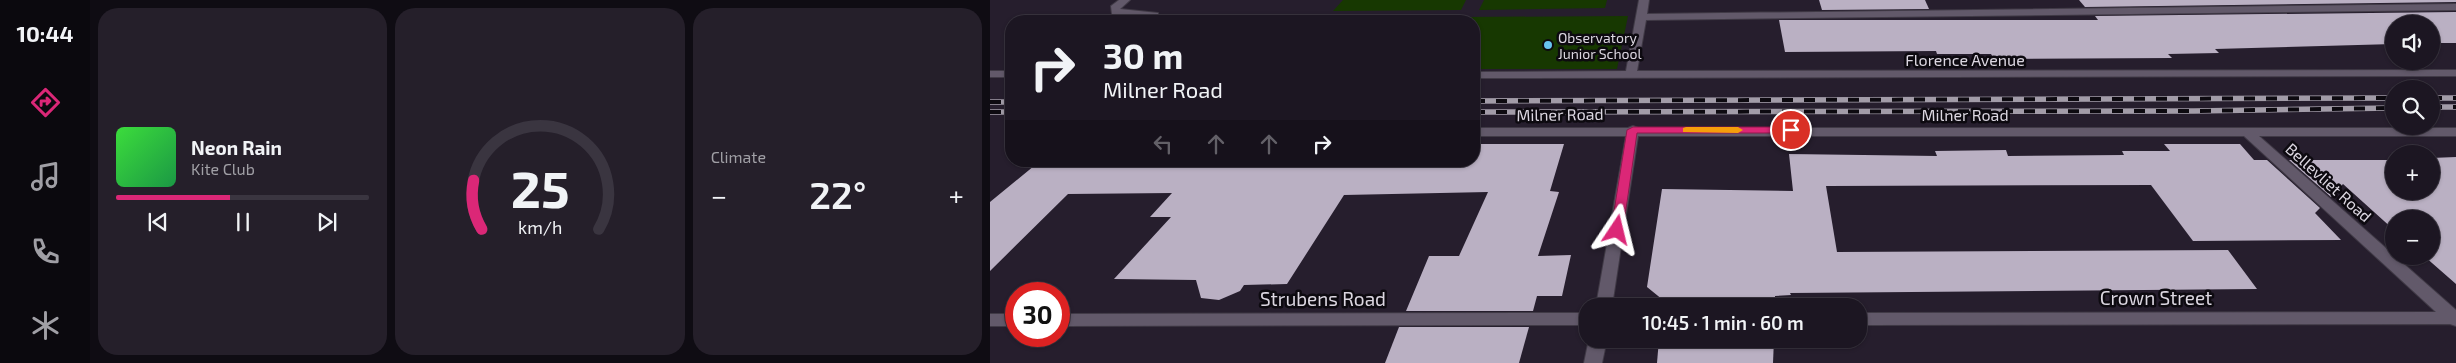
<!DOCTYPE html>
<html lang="en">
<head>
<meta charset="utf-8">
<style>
  body { margin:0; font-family:"Exo 2",sans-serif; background:#251f2a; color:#f1f3f6; height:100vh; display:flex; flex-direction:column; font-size:19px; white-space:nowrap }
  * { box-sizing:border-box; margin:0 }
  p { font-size:16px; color:#a09fa5 }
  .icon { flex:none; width:28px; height:28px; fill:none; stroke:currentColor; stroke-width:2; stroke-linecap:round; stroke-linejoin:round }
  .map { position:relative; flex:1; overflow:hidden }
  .sheet { display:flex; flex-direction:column; gap:8px; padding:8px; background:#0f0c13; width:900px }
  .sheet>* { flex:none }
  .banner { position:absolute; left:15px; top:15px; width:475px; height:152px; border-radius:20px; box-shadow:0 1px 4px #0004,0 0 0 1px #3a3540; background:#1c1622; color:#f1f3f6; overflow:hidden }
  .tools { position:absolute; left:1395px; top:15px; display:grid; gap:10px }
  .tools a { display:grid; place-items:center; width:55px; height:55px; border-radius:50%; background:#1c1622; box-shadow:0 1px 4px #0004,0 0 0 1px #3a3540; font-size:25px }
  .speed { position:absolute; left:15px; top:282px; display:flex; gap:10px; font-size:25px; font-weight:700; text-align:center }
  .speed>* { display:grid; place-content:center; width:65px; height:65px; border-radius:50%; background:#1c1622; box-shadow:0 1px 4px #0004,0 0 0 1px #3a3540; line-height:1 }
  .speed .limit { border:8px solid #d22; background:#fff; color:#111 }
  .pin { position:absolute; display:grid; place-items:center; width:42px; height:42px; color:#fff; margin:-21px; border:2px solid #fff; border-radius:50%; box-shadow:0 1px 5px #0007 }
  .me { position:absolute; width:55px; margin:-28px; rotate:10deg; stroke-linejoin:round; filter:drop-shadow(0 0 4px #0008) }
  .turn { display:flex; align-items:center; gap:18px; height:105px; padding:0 15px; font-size:22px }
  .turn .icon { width:65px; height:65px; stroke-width:2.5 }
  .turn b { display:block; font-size:35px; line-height:42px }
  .lanes { display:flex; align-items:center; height:48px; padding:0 15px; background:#0003; justify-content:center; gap:25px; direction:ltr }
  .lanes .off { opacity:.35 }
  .big { font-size:38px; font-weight:600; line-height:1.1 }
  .sheet .tile { flex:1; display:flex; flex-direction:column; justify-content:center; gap:8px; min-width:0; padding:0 18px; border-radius:20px; background:#251f2a }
  .sheet .dial { align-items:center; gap:0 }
  .dial svg { height:130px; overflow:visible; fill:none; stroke:#3a3540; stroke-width:7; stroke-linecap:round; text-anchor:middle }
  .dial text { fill:#f1f3f6; stroke:none }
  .song { display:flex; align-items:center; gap:15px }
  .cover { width:60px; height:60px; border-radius:8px; background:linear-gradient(135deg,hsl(120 70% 55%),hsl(140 70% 35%)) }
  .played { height:5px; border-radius:2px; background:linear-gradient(90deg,#db2777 45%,#3a3540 45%) }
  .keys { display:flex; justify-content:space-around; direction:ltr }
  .heat { display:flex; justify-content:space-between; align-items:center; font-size:28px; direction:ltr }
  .sheet .tiles { flex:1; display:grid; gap:8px; grid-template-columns:repeat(3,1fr) }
  .trip { position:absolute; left:589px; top:298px; width:288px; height:50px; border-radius:20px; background:#1c1622; box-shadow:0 1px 4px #0004,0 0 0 1px #3a3540; font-weight:600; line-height:50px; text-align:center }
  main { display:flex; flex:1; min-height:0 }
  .dock { display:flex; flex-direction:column; width:90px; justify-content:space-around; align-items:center; background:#0b090e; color:#a09fa5 }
  .dock .icon { width:35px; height:35px }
  .dock .on { color:#db2777 }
  .dock b { font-size:22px; color:#f1f3f6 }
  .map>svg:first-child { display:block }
</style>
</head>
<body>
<main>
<nav class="dock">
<b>10:44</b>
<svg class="icon on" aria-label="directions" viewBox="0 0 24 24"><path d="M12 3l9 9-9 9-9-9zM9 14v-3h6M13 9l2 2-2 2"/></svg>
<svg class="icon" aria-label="music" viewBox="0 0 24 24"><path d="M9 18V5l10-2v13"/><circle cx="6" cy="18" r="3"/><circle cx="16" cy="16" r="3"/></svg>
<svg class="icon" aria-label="phone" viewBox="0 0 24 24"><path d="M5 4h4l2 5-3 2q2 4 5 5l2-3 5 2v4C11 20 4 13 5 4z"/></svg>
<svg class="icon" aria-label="climate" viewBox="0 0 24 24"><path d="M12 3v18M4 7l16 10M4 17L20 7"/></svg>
</nav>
<section class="sheet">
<div class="tiles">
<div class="tile">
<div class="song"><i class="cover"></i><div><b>Neon Rain</b><p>Kite Club</p></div></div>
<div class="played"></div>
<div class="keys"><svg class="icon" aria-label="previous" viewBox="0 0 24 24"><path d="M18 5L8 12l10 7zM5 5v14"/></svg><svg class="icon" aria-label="pause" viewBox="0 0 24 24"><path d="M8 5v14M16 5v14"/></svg><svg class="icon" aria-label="next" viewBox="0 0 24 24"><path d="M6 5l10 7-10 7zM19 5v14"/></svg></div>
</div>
<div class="tile dial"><svg viewBox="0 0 100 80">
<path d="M14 69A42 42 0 1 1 86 69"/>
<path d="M14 69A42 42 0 0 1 9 39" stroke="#db2777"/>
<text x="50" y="56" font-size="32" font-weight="700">25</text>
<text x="50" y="72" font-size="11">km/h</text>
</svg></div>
<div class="tile"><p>Climate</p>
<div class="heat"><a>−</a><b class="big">22°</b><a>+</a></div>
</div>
</div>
</section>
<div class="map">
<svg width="1466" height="363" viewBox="0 0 1466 363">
  <rect width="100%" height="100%" fill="#261e2d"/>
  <g fill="#173801">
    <polygon points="353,0 476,0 471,10 343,11"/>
    <polygon points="494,0 617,0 615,8 489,10"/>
    <polygon points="638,16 627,69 484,69 484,21 471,21 474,17"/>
  </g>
  <g fill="#bab0c3">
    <polygon points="829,0 935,0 939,9 832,10"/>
    <polygon points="1089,0 1466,0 1466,2 1095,7"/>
    <polygon points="1466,12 1466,43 1441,43 1441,24 1404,24 1404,44 1225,49 1229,53 1178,54 1182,58 1004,59 1001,54 947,54 946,51 795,52 789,20 1108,20 1105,16"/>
    <polygon points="490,144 574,144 560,191 569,192 548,256 581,255 572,296 547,296 543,311 416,311 439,256 469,256 498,192 354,195 297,284 254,285 250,291 229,300 211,298 206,280 124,279 181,217 160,217 182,193 78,194 0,271 0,202 50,161 484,161"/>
    <polygon points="1174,144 1250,144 1264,160 1277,160 1330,208 1325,213 1351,240 1203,241 1161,185 836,186 847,252 1238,250 1267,289 800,293 801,295 785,296 785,306 673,306 673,300 657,287 672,189 803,191 799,154 947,156 945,151 1016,150 1018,156 1134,155 1132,151 1180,151"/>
    <polygon points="1466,157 1466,284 1434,256 1441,256 1441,219 1404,219 1404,230 1353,184 1341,197 1299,160 1404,160 1404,191 1441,191 1441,158"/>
    <polygon points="409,327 539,327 529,363 395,363"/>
    <polygon points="669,339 784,339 783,363 667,363"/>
  </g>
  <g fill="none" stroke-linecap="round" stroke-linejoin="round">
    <g stroke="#403a46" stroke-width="2">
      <g id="minor">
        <polygon points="129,0 140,0 130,9 168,13 168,21 158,21 159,18 122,14 121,6"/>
        <polygon points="649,0 659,0 657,14 1466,4 1466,10 656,20 647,71 1466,70 1466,76 484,78 484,72 636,71"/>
        <rect x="0" y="71" width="21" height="6"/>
        <polygon points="643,126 648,128 1466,128 1466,136 1269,136 1466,310 1466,326 1460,324 868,325 868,313 1446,312 1254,136 648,136 622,306 606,306 636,136 484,136 484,128 638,128"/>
        <polygon points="598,313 598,325 69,326 69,314"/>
        <rect x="0" y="314" width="26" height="12"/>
        <polygon points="599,339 617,339 612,363 594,363"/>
      </g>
    </g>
    <use href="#minor" fill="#62596a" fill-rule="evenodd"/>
    <g stroke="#a29ca8" stroke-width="5.5">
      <g id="rail">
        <polyline points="1441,98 1466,98"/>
        <polyline points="484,101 1404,98"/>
        <polyline points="0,102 21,102"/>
        <polyline points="1441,107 1466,107"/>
        <polyline points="0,112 21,112"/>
        <polyline points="484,112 1204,111 1404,108"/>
      </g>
    </g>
    <use href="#rail" stroke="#0d0a10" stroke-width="4" stroke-dasharray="11" stroke-linecap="butt"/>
  </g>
  <polygon fill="#db2777" stroke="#8e194d" points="643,127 801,127 806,130 801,133 647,133 633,230 627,234 621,230 637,130"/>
  <polygon fill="#f59e0b" points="696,127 748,127 753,130 748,133 693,132 693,128"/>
  <circle fill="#67c4ef" stroke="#0d0a10" stroke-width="2" cx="558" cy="45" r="5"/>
  <g text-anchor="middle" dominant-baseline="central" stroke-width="5" stroke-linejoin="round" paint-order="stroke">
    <g font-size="14" fill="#dcd7e1" stroke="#0d0a10" text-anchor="start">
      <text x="568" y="37">Observatory<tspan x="568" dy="16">Junior School</tspan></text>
    </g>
    <g font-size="16" fill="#dcd7e1" stroke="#0d0a10">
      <text x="975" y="59">Florence Avenue</text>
      <text transform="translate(570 114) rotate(-1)">Milner Road</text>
      <text x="975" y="114">Milner Road</text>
      <text transform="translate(1339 182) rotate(42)">Bellevliet Road</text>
    </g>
    <g font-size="19" fill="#dcd7e1" stroke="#0d0a10">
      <text x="1166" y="297">Crown Street</text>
      <text x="333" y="298">Strubens Road</text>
    </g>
  </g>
</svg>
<div class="tools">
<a><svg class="icon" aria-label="sound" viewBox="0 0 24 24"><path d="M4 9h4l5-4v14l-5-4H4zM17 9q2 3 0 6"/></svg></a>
<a><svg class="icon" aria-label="search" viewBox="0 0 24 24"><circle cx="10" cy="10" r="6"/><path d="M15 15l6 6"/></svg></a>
<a>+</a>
<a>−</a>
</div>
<div class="speed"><div class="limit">30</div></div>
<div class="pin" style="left:801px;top:130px;background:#d93025"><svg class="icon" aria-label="arrive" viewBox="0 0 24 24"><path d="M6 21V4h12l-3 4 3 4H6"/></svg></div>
<svg class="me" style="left:627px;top:230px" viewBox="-20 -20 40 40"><path d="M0-17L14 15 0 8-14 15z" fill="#db2777" stroke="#fff" stroke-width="4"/></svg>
<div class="trip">10:45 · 1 min · 60 m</div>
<div class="banner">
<div class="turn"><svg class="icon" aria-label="right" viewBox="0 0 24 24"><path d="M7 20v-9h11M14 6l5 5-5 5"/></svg><div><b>30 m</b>Milner Road</div></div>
<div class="lanes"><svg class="icon off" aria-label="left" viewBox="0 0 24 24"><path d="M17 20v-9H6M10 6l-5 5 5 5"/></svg><svg class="icon off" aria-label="ahead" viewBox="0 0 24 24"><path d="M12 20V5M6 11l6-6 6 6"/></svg><svg class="icon off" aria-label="ahead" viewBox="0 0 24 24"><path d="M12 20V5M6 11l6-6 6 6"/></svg><svg class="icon" aria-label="right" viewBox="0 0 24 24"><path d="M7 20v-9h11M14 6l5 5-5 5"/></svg></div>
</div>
</div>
</main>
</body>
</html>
